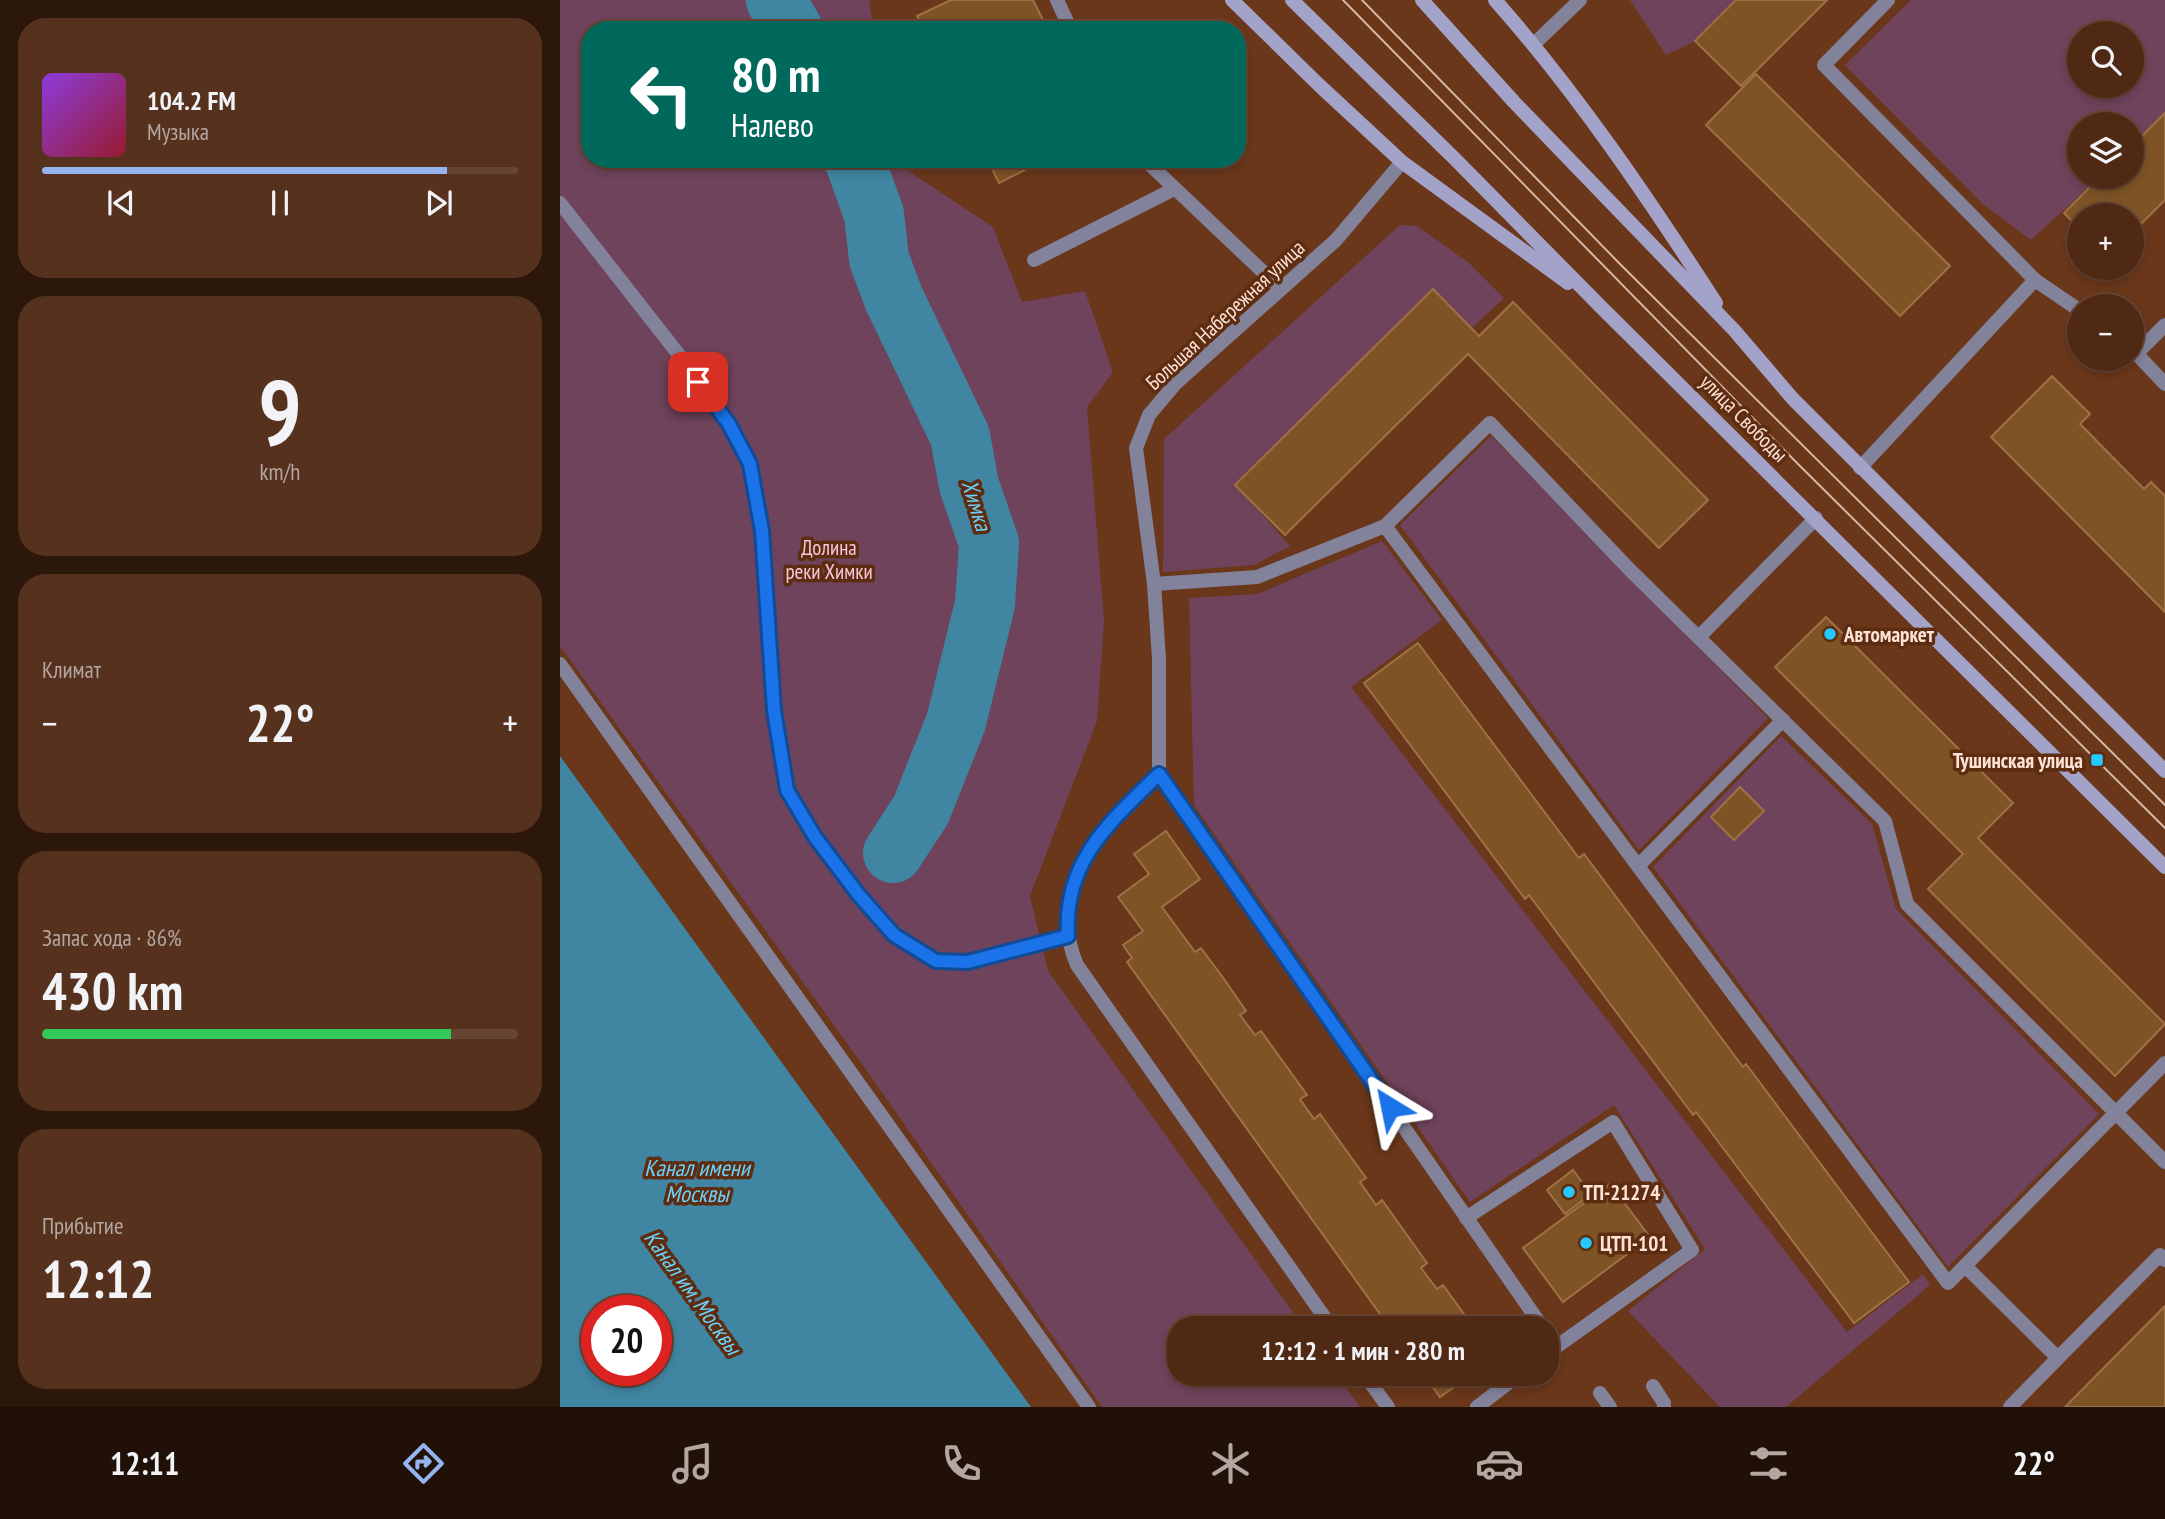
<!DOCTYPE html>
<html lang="ru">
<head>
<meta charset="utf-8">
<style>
  body { margin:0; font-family:"PT Sans Narrow",sans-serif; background:#56311d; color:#f1f3f6; height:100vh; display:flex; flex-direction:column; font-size:26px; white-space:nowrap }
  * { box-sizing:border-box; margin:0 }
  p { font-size:23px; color:#b4a6a0 }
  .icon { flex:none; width:38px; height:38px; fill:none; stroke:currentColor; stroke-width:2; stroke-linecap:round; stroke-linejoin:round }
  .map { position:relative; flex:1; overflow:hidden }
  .drawer { display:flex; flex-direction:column; gap:18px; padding:18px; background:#2c170b; width:560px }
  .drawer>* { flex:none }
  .guide { position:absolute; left:21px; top:21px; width:665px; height:147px; border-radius:28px; box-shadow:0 4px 10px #0003,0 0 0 2px #674534; background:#00695c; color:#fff; overflow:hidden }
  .buttons { position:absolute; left:1507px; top:21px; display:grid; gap:14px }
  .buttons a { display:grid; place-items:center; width:77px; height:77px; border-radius:50%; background:#502914; box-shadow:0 4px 10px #0003,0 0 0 2px #674534; font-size:35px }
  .speed { position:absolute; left:21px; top:1295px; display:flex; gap:14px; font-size:35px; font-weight:700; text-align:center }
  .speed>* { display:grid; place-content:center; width:91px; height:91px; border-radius:50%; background:#502914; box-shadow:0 4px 10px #0003,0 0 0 2px #674534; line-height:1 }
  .speed .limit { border:10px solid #d22; background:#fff; color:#111 }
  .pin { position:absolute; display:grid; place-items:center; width:60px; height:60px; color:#fff; margin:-30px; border-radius:14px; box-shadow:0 4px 10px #0006 }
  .me { position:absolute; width:77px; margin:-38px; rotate:325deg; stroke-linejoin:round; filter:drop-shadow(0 0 5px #0008) }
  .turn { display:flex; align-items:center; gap:24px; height:147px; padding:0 35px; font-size:32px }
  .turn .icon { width:91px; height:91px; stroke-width:2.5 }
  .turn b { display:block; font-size:49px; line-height:60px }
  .big { font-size:52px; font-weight:700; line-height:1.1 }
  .drawer .card { flex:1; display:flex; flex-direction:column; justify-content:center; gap:10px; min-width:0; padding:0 24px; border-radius:28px; background:#56311d }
  .drawer .dial { align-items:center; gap:0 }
  .dial b { font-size:91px; line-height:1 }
  .song { display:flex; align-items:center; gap:21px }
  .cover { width:84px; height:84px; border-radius:10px; background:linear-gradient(135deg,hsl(270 70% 55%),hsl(350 70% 35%)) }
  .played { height:7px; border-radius:4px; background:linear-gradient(90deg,#95b2f1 85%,#674534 85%) }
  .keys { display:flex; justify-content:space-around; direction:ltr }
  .heat { display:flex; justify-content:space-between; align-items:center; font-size:38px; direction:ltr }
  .charge { height:10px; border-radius:5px; background:linear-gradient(90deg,#34c759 86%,#674534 0) }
  .trip { position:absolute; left:607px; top:1316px; width:392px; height:70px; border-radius:28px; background:#502914; box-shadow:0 4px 10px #0003,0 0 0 2px #674534; font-weight:700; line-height:70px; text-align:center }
  .menu { display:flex; height:112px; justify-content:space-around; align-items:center; background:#201008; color:#b4a6a0 }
  .menu .icon { width:49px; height:49px }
  .menu .selected { color:#95b2f1 }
  .menu b { font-size:32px; color:#f1f3f6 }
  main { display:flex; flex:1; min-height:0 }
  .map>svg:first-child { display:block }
</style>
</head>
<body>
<main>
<section class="drawer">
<div class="card">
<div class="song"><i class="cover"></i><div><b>104.2 FM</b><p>Музыка</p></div></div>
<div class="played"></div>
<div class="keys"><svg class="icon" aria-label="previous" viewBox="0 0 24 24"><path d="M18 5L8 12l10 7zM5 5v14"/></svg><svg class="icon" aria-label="pause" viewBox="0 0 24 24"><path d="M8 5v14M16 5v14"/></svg><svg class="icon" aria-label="next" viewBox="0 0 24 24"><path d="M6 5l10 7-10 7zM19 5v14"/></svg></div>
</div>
<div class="card dial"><b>9</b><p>km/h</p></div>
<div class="card"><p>Климат</p>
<div class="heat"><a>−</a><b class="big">22°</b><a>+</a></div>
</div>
<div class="card"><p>Запас хода · 86%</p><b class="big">430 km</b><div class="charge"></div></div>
<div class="card"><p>Прибытие</p><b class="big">12:12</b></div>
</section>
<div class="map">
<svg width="1605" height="1407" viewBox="0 0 1605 1407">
  <rect width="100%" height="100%" fill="#6a371b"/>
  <g fill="#6f435b" fill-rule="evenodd">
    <polygon points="0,0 309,0 314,30 30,30 30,159 335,159 335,162 433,227 462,302 525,291 553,372 527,407 544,621 537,721 470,896 488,971 744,1328 620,1328 620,1374 776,1374 800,1407 542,1407 307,1071 0,646"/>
    <polygon points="1070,0 1176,0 1135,41 1106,55"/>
    <path d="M1351 0H1605V113L1572 146V124H1519V177H1540L1471 240 1423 204 1285 65ZM1519 33H1572V86H1519Z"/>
    <polygon points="840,225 857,226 909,263 944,298 912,328 873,289 675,484 730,546 694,565 603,572 604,439"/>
    <polygon points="931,436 1208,718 1079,850 840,525"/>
    <polygon points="822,541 882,620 791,687 1287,1332 1363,1274 1370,1285 1226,1407 1160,1407 1068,1311 1145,1249 1054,1105 910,1202 634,805 629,598 697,594"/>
    <polygon points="1221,736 1312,824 1336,909 1539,1114 1388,1267 1093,867"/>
  </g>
  <path fill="#4086a2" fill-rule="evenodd" d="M0 756 471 1407H0ZM37 1311H96V1370H37Z"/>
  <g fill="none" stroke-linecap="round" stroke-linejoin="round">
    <g stroke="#4086a2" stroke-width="60">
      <polyline points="216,0 233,30"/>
      <polyline points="294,159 314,214 319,259 334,299 400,436 409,485 429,543 425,604 396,722 361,810 333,853"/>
    </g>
  </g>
  <g fill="#7e5426" stroke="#9e7244" stroke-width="2">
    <polygon points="391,0 473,0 488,30 364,30 357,16"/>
    <polygon points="1176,0 1267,0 1181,86 1135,41"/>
    <polygon points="1196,74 1390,266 1340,316 1146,125"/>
    <polygon points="1605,113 1605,200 1572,233 1572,215 1519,215 1519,228 1504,213 1540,177 1572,177 1572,146"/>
    <polygon points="427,159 487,159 439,183"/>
    <polygon points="873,289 919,336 953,302 1148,500 1099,548 908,354 725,535 675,485"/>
    <polygon points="1492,376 1530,414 1520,424 1584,489 1591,482 1605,496 1605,612 1431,437"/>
    <polygon points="1266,617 1453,803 1418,838 1605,1024 1555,1076 1368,889 1403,854 1215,667"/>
    <polygon points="858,643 1019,858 1024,854 1183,1067 1186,1064 1349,1282 1294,1323 1136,1112 1133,1115 969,895 965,899 804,683"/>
    <polygon points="1180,787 1204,811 1174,840 1151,817"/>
    <polygon points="606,831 640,879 602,907 635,952 641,948 664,979 686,1011 680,1015 695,1035 701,1031 747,1095 740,1099 754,1119 760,1114 806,1178 800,1182 816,1205 822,1200 867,1263 861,1268 877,1289 883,1285 914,1328 830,1328 567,962 572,958 563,945 583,931 558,897 589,874 574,854"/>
    <polygon points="1013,1170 1031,1194 1005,1214 987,1190"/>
    <polygon points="1050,1184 1090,1237 1003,1302 963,1248"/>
    <polygon points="1605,1306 1605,1407 1505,1407"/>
    <polygon points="863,1374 913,1374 880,1397"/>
  </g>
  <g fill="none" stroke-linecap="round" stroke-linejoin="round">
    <g stroke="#82829b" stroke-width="14">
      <polyline points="497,0 511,30"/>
      <polyline points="1328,0 1264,65 1475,280"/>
      <polyline points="584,159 721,289"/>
      <polyline points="0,203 123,360 169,424 190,464 202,531 214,710 227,790 255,837 298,894 334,935 376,961 408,962 508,935"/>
      <polyline points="474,260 614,189"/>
      <polyline points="1572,349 1605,384"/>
      <polyline points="1576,354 1605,325"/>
      <polyline points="1300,468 1475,280 1519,310"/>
      <polyline points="825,526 1388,1283 1605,1063"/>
      <polyline points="594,584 697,577 825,526 930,423 1070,570 1325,821 1347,904 1605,1162"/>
      <polyline points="1139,637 1256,518"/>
      <polyline points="0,664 529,1407"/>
      <polyline points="1078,866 1223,720"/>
      <polyline points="906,1218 1053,1122 1132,1250 996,1347"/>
      <polyline points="1405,1266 1498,1358 1600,1255 1605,1260"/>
      <path d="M772 1328 517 965C498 922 511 874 538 836 555 813 578 794 599 774L983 1328"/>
      <polyline points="804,1374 828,1407"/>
      <polyline points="1093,1386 1104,1403 1104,1407"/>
      <polyline points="1040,1393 1050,1407"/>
      <polyline points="917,1407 960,1374"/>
      <polyline points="1450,1407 1498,1358"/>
    </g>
    <g stroke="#82829b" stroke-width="14">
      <polyline points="974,44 1020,0"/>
      <polyline points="599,774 599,659 594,584 576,448 589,415 616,383 776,240 842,162"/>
    </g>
    <g stroke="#a3a2c9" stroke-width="14">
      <polyline points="672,0 759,85 842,162 1008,283"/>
      <polyline points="732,0 894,158 1042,308 1605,867"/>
      <polyline points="862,0 954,102 1174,330 1233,399 1605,771"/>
      <path d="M935 0C1018 94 1088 198 1156 303"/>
    </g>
    <g stroke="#d6b6a5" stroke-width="2">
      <polyline points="783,0 1238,464 1605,828"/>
      <polyline points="802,0 1060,264 1605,805"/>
    </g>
  </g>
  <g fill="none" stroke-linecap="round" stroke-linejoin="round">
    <g stroke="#114b97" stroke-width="18">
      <path id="route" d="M138 382 169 424 190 464 202 531 214 710 227 790 255 837 298 894 334 935 376 961 408 962 508 936C503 861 551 821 599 774L830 1107"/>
    </g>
    <use href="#route" stroke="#1a73e8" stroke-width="12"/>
  </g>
  <g fill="#24c9fe" stroke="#5e2c10" stroke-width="2.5">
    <circle cx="1270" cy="634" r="7"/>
    <rect x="1530" y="753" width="14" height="14" rx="3.5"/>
    <circle cx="1009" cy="1192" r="7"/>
    <circle cx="1026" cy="1243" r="7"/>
  </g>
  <g text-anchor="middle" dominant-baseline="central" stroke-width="7" stroke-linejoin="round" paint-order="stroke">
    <g font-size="21" fill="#fde3d6" stroke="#5e2c10">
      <text transform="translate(665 315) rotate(-43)">Большая Набережная улица</text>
      <text transform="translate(1184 418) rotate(45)">улица Свободы</text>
    </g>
    <g font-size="21" fill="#f8c4de" stroke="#5e2c10">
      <text x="269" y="547">Долина<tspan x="269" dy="24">реки Химки</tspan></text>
    </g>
    <g font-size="21" font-weight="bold" fill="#fde3d6" stroke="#5e2c10" text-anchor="start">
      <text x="1284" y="634">Автомаркет</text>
      <text x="1523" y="760" text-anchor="end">Тушинская улица</text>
      <text x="1023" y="1192">ТП-21274</text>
      <text x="1040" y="1243">ЦТП-101</text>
    </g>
    <g font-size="23" font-style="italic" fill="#6ad2fb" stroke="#5e2c10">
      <text transform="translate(417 505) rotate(73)">Химка</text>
      <text x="137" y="1167">Канал имени<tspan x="137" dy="26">Москвы</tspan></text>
      <text transform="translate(133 1292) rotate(54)">Канал им. Москвы</text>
    </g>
  </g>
</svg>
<div class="buttons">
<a><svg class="icon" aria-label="search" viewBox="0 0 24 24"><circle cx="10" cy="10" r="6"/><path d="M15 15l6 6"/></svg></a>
<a><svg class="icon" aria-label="layers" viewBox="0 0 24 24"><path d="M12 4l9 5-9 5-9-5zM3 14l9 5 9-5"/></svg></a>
<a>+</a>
<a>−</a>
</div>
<div class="speed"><div class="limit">20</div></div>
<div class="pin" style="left:138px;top:382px;background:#d93025"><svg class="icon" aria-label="arrive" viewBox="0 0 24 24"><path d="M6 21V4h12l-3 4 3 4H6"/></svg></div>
<svg class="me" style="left:830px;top:1107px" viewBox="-20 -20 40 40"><path d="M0-17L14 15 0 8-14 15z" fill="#1a73e8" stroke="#fff" stroke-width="4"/></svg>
<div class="trip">12:12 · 1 мин · 280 m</div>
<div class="guide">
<div class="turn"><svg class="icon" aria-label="left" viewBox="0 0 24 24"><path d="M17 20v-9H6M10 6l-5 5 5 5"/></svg><div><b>80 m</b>Налево</div></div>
</div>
</div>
</main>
<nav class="menu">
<b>12:11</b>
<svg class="icon selected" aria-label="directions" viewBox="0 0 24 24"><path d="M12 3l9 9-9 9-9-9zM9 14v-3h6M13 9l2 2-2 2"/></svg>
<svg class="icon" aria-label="music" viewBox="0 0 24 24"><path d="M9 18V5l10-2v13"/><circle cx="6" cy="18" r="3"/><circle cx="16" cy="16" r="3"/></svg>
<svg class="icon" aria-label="phone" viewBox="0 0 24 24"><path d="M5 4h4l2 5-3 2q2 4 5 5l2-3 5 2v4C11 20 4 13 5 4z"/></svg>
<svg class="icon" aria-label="climate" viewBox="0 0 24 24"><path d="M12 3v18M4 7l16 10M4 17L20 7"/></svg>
<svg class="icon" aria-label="car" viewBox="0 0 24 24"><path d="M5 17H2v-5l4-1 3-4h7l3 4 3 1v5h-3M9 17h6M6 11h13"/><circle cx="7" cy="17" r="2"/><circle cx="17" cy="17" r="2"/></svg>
<svg class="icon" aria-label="filters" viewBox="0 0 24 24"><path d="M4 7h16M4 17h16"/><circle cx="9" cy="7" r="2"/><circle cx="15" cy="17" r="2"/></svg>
<b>22°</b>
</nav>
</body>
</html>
